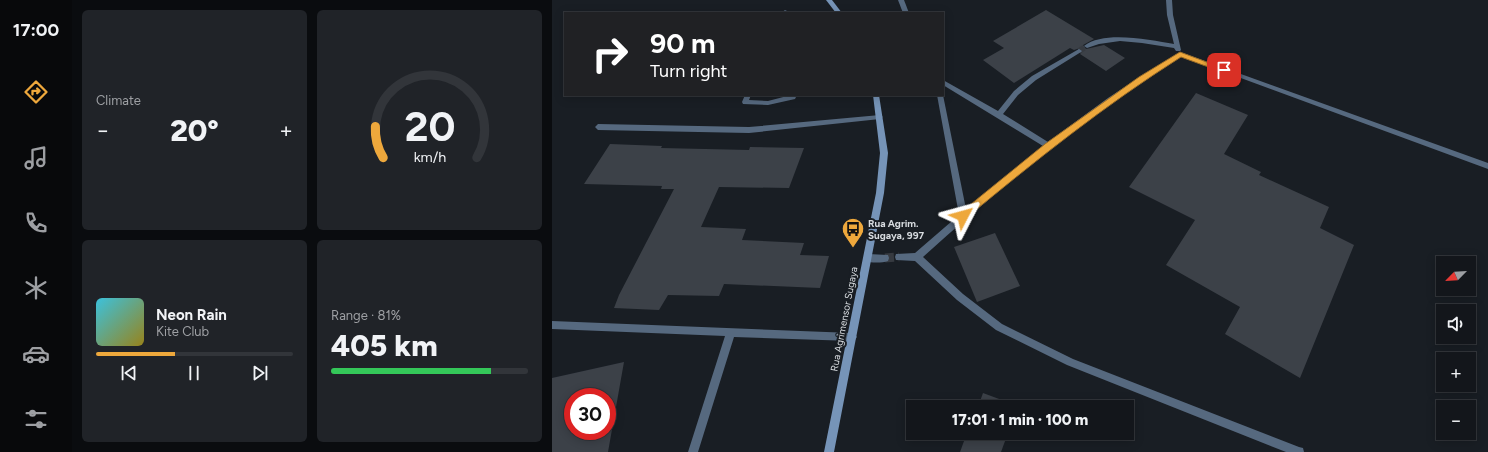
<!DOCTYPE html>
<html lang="en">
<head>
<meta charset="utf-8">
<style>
  body { margin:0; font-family:Figtree,sans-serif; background:#202328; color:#f1f3f6; height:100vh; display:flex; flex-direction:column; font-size:15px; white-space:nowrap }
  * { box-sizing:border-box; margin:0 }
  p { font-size:13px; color:#9d9fa3 }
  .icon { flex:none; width:22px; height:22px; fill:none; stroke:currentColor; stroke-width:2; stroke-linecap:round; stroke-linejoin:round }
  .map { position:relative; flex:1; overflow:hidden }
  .side { display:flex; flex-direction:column; gap:10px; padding:10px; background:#0a0c0f; width:480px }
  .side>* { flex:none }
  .guide { position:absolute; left:12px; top:12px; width:380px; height:84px; border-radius:0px; box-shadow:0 2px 10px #0003,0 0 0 1px #32353a; background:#202124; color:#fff; overflow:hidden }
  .needle { width:26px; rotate:246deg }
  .tools { position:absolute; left:884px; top:256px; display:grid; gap:8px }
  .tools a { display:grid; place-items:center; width:40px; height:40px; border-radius:0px; background:#13161b; box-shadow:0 2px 10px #0003,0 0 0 1px #32353a; font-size:20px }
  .speed { position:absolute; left:12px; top:388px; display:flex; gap:8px; font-size:20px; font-weight:700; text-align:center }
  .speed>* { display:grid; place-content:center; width:52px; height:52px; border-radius:50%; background:#13161b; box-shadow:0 2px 10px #0003,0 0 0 1px #32353a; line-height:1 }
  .speed .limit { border:6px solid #d22; background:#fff; color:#111 }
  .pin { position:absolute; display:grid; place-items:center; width:34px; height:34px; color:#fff; margin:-17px; border-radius:8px; box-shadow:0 2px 6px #0006 }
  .me { position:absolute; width:44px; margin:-22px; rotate:51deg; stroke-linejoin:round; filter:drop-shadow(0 0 3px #0008) }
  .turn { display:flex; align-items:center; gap:14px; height:84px; padding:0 20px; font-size:18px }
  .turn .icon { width:52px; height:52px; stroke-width:2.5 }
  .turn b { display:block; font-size:28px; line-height:34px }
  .big { font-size:30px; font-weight:800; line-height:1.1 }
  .side .card { flex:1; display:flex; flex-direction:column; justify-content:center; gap:6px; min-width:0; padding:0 14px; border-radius:6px; background:#202328 }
  .side .dial { align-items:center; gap:0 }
  .dial svg { height:104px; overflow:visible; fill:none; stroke:#32353a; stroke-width:7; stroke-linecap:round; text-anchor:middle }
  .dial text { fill:#f1f3f6; stroke:none }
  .song { display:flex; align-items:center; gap:12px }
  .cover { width:48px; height:48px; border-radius:6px; background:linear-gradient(135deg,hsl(190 70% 55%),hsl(50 70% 35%)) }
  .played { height:4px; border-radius:2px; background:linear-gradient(90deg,#eea83c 40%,#32353a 40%) }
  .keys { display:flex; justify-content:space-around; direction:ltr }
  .heat { display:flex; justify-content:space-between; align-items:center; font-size:22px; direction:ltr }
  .charge { height:6px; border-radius:3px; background:linear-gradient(90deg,#34c759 81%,#32353a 0) }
  .side .tiles { flex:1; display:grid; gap:10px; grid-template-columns:repeat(2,1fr) }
  .trip { position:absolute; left:354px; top:400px; width:228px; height:40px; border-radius:0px; background:#13161b; box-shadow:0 2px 10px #0003,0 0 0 1px #32353a; font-weight:800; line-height:40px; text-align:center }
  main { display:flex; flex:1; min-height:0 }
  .tabs { display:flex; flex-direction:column; width:72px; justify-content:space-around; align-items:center; background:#08090b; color:#9d9fa3 }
  .tabs .icon { width:28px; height:28px }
  .tabs .selected { color:#eea83c }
  .tabs b { font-size:18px; color:#f1f3f6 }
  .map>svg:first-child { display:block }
</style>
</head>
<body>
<main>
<nav class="tabs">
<b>17:00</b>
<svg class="icon selected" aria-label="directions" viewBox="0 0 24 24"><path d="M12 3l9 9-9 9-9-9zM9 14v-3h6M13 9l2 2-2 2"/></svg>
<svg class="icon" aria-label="music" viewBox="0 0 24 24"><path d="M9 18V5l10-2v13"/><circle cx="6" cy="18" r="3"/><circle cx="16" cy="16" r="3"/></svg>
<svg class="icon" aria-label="phone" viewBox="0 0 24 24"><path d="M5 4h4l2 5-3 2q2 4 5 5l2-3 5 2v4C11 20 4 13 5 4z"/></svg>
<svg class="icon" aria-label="climate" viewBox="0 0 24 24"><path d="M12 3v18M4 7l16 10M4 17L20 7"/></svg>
<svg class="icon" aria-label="car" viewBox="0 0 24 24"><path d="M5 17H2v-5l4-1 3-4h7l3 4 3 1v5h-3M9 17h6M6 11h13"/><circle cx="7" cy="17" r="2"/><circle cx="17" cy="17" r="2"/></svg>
<svg class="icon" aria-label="filters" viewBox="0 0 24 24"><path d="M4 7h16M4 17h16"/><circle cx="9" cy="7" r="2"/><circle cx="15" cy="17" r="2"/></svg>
</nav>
<section class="side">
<div class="tiles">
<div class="card"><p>Climate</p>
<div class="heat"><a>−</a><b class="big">20°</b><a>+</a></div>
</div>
<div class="card dial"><svg viewBox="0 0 100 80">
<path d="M14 69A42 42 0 1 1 86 69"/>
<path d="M14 69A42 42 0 0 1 8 45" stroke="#eea83c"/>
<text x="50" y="56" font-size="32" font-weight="700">20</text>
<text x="50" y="72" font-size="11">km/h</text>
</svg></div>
<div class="card">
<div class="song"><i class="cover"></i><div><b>Neon Rain</b><p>Kite Club</p></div></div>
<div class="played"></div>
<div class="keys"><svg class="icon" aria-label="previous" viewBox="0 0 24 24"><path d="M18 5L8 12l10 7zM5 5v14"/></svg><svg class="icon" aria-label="pause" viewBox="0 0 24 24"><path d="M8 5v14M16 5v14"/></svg><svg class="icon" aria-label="next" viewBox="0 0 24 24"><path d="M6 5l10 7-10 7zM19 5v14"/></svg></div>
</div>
<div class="card"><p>Range · 81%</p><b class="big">405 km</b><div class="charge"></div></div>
</div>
</section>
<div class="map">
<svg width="936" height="452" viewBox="0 0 936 452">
  <rect width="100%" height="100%" fill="#191e24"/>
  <g fill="#3c4148" fill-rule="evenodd">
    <polygon points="494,10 542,39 531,45 534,49 552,45 573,58 554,71 528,54 531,51 528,48 522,50 518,48 462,83 431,60 452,48 441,41"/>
    <polygon points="644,93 696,115 672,154 709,172 707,175 777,207 768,228 802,245 748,378 673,334 688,307 614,265 643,220 577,187"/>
    <polygon points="58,144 110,146 109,148 197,150 198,147 252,148 237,188 167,187 149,227 194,229 190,240 252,243 248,255 277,256 268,288 172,284 167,296 116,295 107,310 62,308 67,295 122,189 109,189 110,186 32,184"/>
    <polygon points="443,233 468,286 425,302 402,247"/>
    <path d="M72 362 56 452H0V378ZM21 397H55V431H21Z"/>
    <polygon points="431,393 466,406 465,407 426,407"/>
    <polygon points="415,433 456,433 449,452 408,452"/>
  </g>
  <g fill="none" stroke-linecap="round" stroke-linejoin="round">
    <polyline stroke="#363a40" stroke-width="6" stroke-dasharray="6 3.5" stroke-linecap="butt" points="527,51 535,46"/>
    <polyline stroke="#363a40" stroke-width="9" stroke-dasharray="9 4.5" stroke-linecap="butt" points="333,258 347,257"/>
    <g fill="#56697f" fill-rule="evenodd">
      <polygon points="233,10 235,11 235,13 229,13"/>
      <polygon points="193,95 199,95 197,100 216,101 239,95 245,95 243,99 216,105 191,104 190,102"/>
      <polygon points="328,115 331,117 328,119 197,133 46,130 43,127 46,124 197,127"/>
      <polygon points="0,321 300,333 303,334 305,337 303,340 300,341 182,337 146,452 136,452 173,336 0,329"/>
    </g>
    <g fill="#56697f" fill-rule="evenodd">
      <polygon points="346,0 352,0 357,13 351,13"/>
      <path d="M614 0H620L621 15 629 50 628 51H624L622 48 590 43 568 41 547 44 535 48 532 46C552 30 598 40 622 44L615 15Z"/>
      <path d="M527 49 530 51 529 52 484 80 466 95 451 114 496 142 556 98 591 75 628 52 936 163V169L629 56C536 115 452 184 371 257L411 294 450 324 521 359 747 447 751 448 752 452H734L515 365 444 330 405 300 363 261 344 260 343 257 344 254 363 253 407 215 385 95H391L414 209 491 146 391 85V80L446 111 462 91 480 76Z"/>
      <path d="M316 254 336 255 337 258 336 261C330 263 319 263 313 261L312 258 313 255Z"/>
    </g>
    <g fill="#7694b8" fill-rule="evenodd">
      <polygon points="274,0 280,0 290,13 284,13"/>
      <polygon points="321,95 327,95 336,153 332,193 282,452 272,452 324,193 328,153"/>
    </g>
  </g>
  <path fill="#eea83c" stroke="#9b6d27" d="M628 52 676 70 672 73 670 72 629 57C553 105 483 161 414 218H408L407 216 408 213 493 144 587 77Z"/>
  <defs>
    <g id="bus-pin" transform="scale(1.15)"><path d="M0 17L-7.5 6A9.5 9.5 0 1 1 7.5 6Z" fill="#eea83c" stroke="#191e24"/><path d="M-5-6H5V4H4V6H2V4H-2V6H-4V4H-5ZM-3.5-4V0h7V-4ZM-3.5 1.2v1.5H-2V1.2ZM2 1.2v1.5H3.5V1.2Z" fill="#111"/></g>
  </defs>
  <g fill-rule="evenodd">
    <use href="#bus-pin" x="301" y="229"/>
  </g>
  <g text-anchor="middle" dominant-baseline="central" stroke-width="4" stroke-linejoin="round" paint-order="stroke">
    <g font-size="10" font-weight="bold" fill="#d8dce0" stroke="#191e24" text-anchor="start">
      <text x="316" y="223">Rua Agrim.<tspan x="316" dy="12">Sugaya, 997</tspan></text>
    </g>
    <g font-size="10" fill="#d8dce0" stroke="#191e24">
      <text transform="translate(292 319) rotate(-79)">Rua Agrimensor Sugaya</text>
    </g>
  </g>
</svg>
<div class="tools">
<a><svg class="needle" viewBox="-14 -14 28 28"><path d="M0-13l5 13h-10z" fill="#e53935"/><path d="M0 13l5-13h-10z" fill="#9d9fa3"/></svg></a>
<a><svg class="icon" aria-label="sound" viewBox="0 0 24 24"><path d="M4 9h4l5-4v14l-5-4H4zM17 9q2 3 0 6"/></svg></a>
<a>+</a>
<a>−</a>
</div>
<div class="speed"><div class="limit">30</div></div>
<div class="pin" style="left:672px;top:70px;background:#d93025"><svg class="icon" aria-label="arrive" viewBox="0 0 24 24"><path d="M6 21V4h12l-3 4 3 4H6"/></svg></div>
<svg class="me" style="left:411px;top:216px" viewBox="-20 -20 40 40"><path d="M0-17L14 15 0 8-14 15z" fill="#eea83c" stroke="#fff" stroke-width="4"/></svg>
<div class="trip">17:01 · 1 min · 100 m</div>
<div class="guide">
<div class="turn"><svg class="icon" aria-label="right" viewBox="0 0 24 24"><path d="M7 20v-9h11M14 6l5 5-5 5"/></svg><div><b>90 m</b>Turn right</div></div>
</div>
</div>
</main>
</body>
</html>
